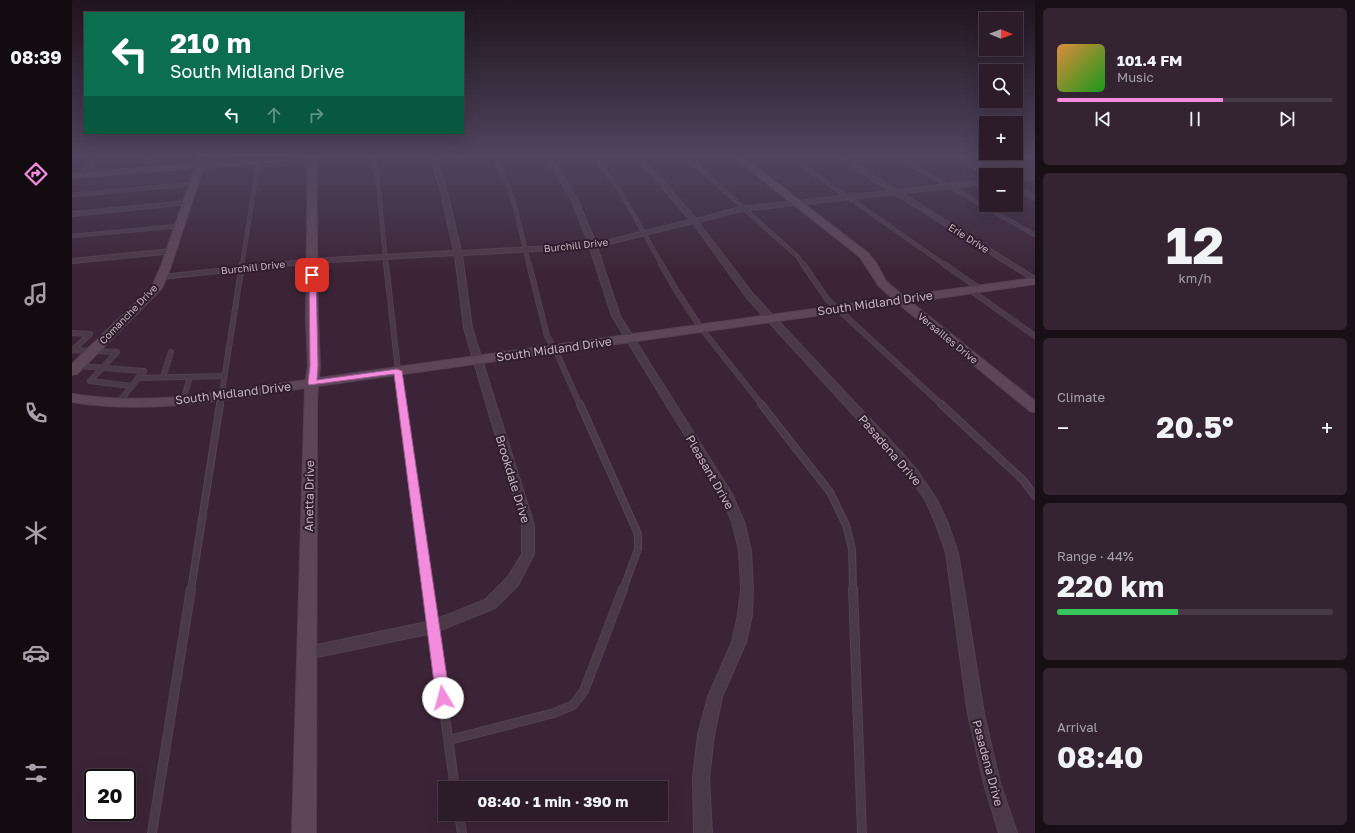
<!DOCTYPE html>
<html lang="en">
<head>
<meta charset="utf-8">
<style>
  body { margin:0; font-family:"Golos Text",sans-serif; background:#342431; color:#f1f3f6; height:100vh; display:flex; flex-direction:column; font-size:15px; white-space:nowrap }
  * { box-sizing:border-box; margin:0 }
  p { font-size:13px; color:#a6a1a8 }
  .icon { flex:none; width:22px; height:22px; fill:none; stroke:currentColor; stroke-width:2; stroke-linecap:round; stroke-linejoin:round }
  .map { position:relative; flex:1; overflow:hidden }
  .sheet { display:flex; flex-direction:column; gap:8px; padding:8px; background:#180f17; width:320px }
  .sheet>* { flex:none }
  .guide { position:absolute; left:12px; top:12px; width:380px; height:122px; border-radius:0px; box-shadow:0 4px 16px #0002,0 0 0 1px #483946; background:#0b6e4f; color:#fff; overflow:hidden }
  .needle { width:26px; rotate:91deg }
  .buttons { position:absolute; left:907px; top:12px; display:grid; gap:8px }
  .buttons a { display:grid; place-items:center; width:44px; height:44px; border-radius:0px; background:#2c1b29; box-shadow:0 4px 16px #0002,0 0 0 1px #483946; font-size:20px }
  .speed { position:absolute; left:12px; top:769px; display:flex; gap:8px; font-size:20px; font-weight:700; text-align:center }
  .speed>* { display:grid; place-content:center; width:52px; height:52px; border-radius:50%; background:#2c1b29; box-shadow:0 4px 16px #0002,0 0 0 1px #483946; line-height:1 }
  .speed .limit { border:2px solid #111; border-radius:6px; background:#fff; color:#111 }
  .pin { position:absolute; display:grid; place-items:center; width:34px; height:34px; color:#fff; margin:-17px; border-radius:8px; box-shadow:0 2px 6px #0006 }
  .me { position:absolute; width:44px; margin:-22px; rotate:352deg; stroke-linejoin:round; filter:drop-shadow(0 0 3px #0008) }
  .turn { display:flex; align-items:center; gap:14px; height:84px; padding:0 20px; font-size:18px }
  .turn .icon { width:52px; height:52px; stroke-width:2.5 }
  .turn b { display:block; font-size:28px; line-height:34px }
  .lanes { display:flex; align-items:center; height:38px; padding:0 20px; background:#0003; justify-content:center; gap:20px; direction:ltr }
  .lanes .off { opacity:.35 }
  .big { font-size:30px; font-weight:700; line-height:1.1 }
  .sheet .tile { flex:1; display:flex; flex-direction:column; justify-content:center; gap:6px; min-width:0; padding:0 14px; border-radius:6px; background:#342431 }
  .sheet .dial { align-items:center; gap:0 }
  .dial b { font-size:52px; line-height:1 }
  .song { display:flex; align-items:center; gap:12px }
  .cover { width:48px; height:48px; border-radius:6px; background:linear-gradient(135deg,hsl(30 70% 55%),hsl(120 70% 35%)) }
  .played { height:4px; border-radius:2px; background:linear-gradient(90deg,#f38cdd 60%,#483946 60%) }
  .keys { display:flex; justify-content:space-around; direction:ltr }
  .heat { display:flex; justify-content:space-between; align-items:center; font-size:22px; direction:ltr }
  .charge { height:6px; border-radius:3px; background:linear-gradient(90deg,#34c759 44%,#483946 0) }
  .trip { position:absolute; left:366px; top:781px; width:230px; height:40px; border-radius:0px; background:#2c1b29; box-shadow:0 4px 16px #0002,0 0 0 1px #483946; font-weight:700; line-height:40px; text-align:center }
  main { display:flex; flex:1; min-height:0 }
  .menu { display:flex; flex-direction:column; width:72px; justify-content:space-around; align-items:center; background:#120b10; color:#a6a1a8 }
  .menu .icon { width:28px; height:28px }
  .menu .on { color:#f38cdd }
  .menu b { font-size:18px; color:#f1f3f6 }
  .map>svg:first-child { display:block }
</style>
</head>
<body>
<main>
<nav class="menu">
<b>08:39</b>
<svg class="icon on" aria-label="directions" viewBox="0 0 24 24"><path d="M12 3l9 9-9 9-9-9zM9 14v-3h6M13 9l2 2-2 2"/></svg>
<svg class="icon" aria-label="music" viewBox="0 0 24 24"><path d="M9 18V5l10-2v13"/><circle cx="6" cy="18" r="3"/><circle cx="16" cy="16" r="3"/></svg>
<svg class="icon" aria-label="phone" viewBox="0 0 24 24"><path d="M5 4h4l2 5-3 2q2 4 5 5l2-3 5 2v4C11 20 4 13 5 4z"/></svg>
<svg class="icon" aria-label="climate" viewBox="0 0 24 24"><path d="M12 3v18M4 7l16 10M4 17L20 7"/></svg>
<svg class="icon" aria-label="car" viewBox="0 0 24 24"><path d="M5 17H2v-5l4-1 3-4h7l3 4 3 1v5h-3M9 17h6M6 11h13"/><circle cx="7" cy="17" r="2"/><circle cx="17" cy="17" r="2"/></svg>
<svg class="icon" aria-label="filters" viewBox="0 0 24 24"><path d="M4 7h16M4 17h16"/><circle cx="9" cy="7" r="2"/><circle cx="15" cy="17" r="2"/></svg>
</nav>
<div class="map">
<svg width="963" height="833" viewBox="0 0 963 833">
  <rect width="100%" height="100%" fill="#3b2437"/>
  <polygon fill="#52364d" points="908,158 937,158 939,161 963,172 963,174 940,175"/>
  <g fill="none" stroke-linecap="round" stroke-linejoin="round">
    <g stroke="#544151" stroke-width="4.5">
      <g id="lane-far3">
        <polyline points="301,158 306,181 314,265"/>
        <polyline points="421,158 435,183 443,207 457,265"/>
        <polyline points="523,158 548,191 590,265"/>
        <polyline points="616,158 726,257 731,265"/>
        <polyline points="720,158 873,265"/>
        <polyline points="827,158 963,235"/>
        <polyline points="940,158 963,169"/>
        <polyline points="71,170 77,158"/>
        <polyline points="0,195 121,184"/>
        <polyline points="0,236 107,226"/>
        <polyline points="170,265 187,158"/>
      </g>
    </g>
    <g stroke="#544151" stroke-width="6">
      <g id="lane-far2">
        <polyline points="314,264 330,405"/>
        <polyline points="457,264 475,336 483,349 508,405"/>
        <polyline points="589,264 604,290 629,328 690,405"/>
        <polyline points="731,264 755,299 870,405"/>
        <polyline points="872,264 908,289"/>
        <polyline points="898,290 963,336"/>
        <polyline points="0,333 18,334 0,351"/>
        <polyline points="1,350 45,352 18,381 59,386"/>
        <polyline points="7,366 72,371 47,402"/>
        <polyline points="91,377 99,352"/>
        <polyline points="66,378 153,376"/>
        <polyline points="111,400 118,377"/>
        <polyline points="148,405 170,264"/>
      </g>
    </g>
    <g stroke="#544151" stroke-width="8">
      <g id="lane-far1">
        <polyline points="330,404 355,590"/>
        <polyline points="508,404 566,534 566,549 551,590"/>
        <polyline points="689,404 758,492 774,525 780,549 781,590"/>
        <polyline points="869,404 951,480 963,496"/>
        <polyline points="119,590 148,404"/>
      </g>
    </g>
    <g stroke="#544151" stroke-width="10">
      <g id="lane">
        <polyline points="355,589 383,788"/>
        <polyline points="781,589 790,833"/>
        <polyline points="377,740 482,713 501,705 512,691 551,589"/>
        <polyline points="387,814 390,833"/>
        <polyline points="80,833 119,589"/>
      </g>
    </g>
    <g stroke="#544151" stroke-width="2">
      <g id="street">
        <polygon points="19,158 25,158 13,176 9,176 8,175"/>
        <polygon points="358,158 364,158 374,188 389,251 517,244 499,199 474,158 480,158 505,199 524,243 618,220 565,158 571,158 624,219 669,207 818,191 767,158 774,158 825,190 914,180 914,184 830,193 963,277 963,282 823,194 669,211 626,222 681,294 830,453 846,472 865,500 876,524 886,553 912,714 928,783 945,833 927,833 912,783 896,714 874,553 864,524 854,501 838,478 822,459 675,298 621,223 525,247 548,316 660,494 672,522 679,550 681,588 680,615 674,642 650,697 642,735 637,778 640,833 622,833 621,778 626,735 636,697 660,642 666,615 669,588 667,550 660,522 649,494 540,316 518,248 390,255 400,328 462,525 462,554 446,585 423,608 361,633 235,659 230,657 228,653 230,649 235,647 360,621 413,600 436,577 450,554 450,525 392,328 383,255 240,263 89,279 85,277 89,275 240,259 382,251 368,188"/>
        <polygon points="884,158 892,158 922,175 915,175"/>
        <polygon points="963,175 963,179 944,181 944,177"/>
        <polygon points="944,186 963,195 963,200 944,190"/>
        <polygon points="115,201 117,202 117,204 0,216 0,212"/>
        <polygon points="99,249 103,251 102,253 0,263 0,259"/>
      </g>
    </g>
    <g stroke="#544151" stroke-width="2">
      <g id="secondary">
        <polygon points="126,158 134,158 132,163 184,158 220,158 216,160 131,168 99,266 90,288 5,374 0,375 0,364 80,287 89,266 123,168 0,178 0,174 124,163"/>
        <path d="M236 158H244L246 317 248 366 247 378 820 298 806 285 788 257 663 158H672L796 253 804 263 814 281 831 296 963 278V284L839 302 963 401V412L958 411 827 304 246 386 245 400 244 833H220L233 388C156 399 77 415 0 402V394C78 407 157 391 234 380L236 366 234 317Z"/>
      </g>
    </g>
    <use href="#lane-far3" stroke="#4b3848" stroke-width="3"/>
    <use href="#lane-far2" stroke="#4b3848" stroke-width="4.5"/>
    <use href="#lane-far1" stroke="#4b3848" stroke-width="5.5"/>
    <use href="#lane" stroke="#4b3848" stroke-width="8"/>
    <use href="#street" fill="#4b3848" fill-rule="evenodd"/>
    <use href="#secondary" fill="#5e4659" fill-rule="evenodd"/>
  </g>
  <linearGradient id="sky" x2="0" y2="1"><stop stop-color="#20141e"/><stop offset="0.57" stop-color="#4f455e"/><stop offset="1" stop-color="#4f455e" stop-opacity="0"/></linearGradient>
  <rect width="963" height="275" fill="url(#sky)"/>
  <polygon fill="#f38cdd" stroke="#9e5b90" points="240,273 244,275 246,366 245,380 325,369 330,371 378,698 376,702 371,704 366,702 364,698 322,374 237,385 236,383 238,366 237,275"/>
  <g text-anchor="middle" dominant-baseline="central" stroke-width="4" stroke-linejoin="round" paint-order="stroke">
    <g font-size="10" fill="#c7b3c3" stroke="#301d2d">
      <text transform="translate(897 238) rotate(32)">Erie Drive</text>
      <text transform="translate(504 245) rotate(-6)">Burchill Drive</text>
      <text transform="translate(181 267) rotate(-6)">Burchill Drive</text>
      <text transform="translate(56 314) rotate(-46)">Comanche Drive</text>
      <text transform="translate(876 338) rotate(39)">Versailles Drive</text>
    </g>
    <g font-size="12" fill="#c7b3c3" stroke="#301d2d">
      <text transform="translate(803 303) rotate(-8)">South Midland Drive</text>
      <text transform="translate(482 349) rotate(-8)">South Midland Drive</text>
      <text transform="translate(161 393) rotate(-7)">South Midland Drive</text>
      <text transform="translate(818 450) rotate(49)">Pasadena Drive</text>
      <text transform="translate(638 472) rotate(60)">Pleasant Drive</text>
      <text transform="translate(441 479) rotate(73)">Brookdale Drive</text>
      <text transform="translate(237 496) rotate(-89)">Anetta Drive</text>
      <text transform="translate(916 763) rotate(75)">Pasadena Drive</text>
    </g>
  </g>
</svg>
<div class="buttons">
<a><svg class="needle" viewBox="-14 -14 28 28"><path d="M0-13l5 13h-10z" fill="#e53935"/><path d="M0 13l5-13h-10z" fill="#a6a1a8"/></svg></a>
<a><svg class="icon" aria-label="search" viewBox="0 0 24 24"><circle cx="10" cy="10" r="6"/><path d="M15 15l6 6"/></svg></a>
<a>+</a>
<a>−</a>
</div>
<div class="speed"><div class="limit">20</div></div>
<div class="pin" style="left:240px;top:275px;background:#d93025"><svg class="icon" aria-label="arrive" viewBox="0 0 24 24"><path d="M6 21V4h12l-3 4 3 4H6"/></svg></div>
<svg class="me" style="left:371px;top:698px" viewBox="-20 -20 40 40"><circle r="19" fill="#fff"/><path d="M0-13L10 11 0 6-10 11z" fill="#f38cdd"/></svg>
<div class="trip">08:40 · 1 min · 390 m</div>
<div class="guide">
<div class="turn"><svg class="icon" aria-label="left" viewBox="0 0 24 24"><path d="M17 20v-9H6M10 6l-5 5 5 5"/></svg><div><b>210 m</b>South Midland Drive</div></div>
<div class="lanes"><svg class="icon" aria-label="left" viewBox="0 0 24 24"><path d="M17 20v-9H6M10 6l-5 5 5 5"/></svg><svg class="icon off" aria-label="ahead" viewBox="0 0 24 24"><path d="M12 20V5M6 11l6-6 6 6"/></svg><svg class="icon off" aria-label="right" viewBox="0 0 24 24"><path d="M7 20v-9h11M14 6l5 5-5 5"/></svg></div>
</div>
</div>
<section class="sheet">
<div class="tile">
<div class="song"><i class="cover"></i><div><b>101.4 FM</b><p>Music</p></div></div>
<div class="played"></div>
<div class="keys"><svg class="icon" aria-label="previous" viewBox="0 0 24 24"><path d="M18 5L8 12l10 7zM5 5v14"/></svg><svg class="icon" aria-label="pause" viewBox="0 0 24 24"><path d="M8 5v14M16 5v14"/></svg><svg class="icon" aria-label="next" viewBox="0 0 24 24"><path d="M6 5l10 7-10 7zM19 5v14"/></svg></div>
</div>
<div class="tile dial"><b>12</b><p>km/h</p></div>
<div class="tile"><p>Climate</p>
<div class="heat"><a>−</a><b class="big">20.5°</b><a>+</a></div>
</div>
<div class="tile"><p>Range · 44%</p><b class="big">220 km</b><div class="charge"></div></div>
<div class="tile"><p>Arrival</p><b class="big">08:40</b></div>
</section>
</main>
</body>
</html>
